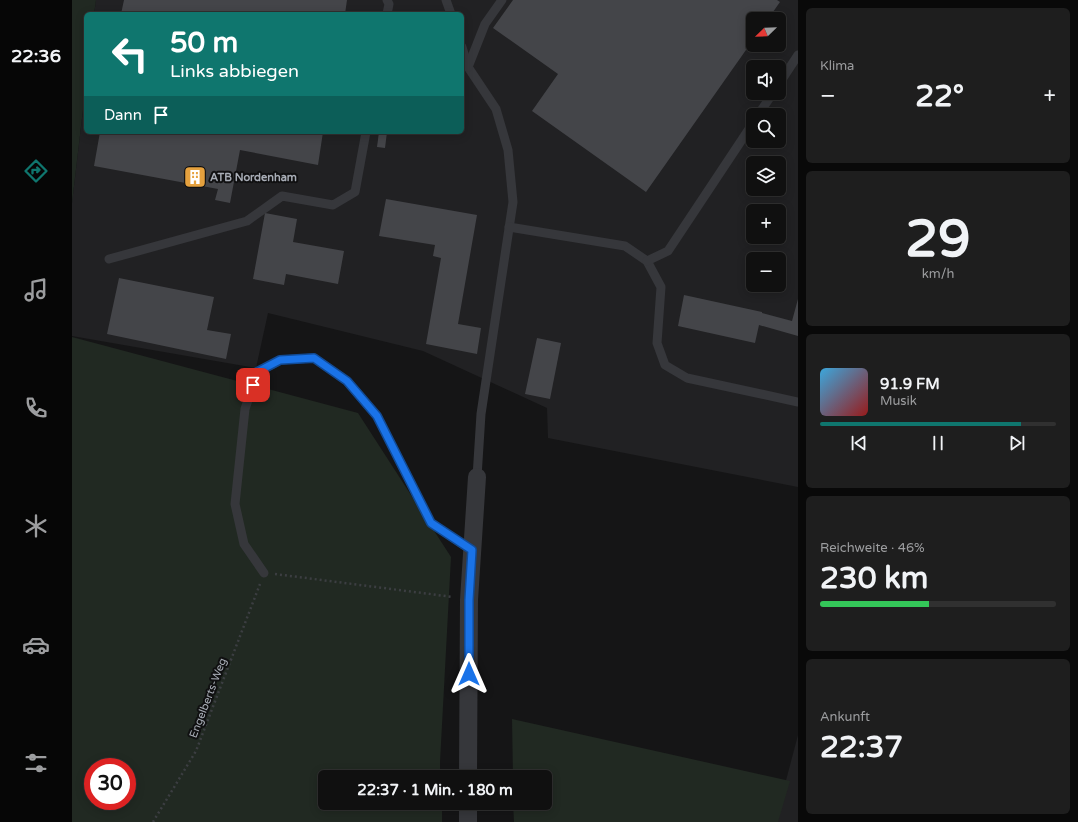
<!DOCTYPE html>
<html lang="de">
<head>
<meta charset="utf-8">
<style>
  body { margin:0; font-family:"Varela Round",sans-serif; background:#1e1e1e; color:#f1f3f6; height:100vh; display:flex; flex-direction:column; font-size:15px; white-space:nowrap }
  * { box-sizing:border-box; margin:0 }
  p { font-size:13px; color:#9c9d9f }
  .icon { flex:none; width:22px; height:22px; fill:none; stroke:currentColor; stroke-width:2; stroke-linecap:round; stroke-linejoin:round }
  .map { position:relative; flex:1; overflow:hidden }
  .panel { display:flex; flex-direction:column; gap:8px; padding:8px; background:#090909; width:280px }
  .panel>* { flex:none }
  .top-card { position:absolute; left:12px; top:12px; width:380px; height:122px; border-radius:6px; box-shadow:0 2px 10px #0003,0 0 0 1px #303030; background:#0f766e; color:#fff; overflow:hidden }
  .needle { width:26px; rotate:247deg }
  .fabs { position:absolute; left:674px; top:12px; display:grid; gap:8px }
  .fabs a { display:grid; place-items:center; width:40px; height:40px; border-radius:6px; background:#101010; box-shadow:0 2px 10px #0003,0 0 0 1px #303030; font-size:20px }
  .speed { position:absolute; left:12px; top:758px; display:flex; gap:8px; font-size:20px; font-weight:700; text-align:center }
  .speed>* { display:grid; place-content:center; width:52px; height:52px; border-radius:50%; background:#101010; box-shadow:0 2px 10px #0003,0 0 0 1px #303030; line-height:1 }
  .speed .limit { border:6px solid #d22; background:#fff; color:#111 }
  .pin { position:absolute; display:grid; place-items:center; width:34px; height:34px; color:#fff; margin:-17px; border-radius:8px; box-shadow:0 2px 6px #0006 }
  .me { position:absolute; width:44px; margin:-22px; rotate:0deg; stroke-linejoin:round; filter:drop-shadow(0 0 3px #0008) }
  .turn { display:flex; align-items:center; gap:14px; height:84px; padding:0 20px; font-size:18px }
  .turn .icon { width:52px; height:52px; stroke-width:2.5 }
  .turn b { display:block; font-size:28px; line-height:34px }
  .then { display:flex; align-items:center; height:38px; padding:0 20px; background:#0003; gap:8px; font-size:15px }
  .big { font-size:30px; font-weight:800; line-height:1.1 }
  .panel .card { flex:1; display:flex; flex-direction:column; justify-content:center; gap:6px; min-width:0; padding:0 14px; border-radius:6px; background:#1e1e1e }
  .panel .dial { align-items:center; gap:0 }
  .dial b { font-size:52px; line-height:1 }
  .song { display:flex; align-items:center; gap:12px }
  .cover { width:48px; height:48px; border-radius:6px; background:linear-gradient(135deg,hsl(200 70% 55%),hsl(0 70% 35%)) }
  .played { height:4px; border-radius:2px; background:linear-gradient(90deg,#0f766e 85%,#303030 85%) }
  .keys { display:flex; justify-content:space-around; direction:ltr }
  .heat { display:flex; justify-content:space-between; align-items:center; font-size:22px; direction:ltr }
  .charge { height:6px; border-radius:3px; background:linear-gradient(90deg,#34c759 46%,#303030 0) }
  .trip { position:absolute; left:246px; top:770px; width:234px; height:40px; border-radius:6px; background:#101010; box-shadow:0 2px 10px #0003,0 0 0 1px #303030; font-weight:800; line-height:40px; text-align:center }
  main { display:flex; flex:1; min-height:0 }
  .tabs { display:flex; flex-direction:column; width:72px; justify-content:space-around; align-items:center; background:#060606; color:#9c9d9f }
  .tabs .icon { width:28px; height:28px }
  .tabs .current { color:#0f766e }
  .tabs b { font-size:18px; color:#f1f3f6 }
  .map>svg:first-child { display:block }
</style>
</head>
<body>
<main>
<nav class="tabs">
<b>22:36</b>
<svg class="icon current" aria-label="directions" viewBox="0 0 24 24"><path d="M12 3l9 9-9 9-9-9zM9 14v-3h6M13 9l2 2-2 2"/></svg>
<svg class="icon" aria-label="music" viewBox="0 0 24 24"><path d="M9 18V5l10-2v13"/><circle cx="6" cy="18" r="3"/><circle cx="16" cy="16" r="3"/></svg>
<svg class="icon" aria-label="phone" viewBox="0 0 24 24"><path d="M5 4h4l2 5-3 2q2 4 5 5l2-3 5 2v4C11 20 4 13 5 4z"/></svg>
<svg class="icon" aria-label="climate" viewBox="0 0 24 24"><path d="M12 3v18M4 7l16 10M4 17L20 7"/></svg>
<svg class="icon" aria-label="car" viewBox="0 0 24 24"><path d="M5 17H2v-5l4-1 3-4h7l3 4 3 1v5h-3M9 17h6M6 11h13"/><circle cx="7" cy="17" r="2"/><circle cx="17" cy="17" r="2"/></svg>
<svg class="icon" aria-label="filters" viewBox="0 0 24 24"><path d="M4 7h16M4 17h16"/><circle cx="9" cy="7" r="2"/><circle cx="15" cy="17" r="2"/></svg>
</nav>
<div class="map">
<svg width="726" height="822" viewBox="0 0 726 822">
  <rect width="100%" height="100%" fill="#151516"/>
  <g fill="#212123" fill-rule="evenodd">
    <path d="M24 0H726V487L476 438 475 408 351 351 196 313 184 368 0 336V203L14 84V132H390V14H22ZM681 19H707V45H681ZM681 67H707V93H681ZM681 115H707V141H681ZM681 163H707V189H681ZM681 211H707V237H681ZM681 259H707V285H681Z"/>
    <polygon points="726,735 726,822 703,822"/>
  </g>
  <g fill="#212922" fill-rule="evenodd">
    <polygon points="0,0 24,0 22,14 14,14 14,84 0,203"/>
    <path d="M0 337 286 413 379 557 368 762V777H253V803H370V822H0ZM21 767H55V801H21Z"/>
    <polygon points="440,719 718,781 706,822 442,822 441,803 473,803 473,777 441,777"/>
  </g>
  <g fill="#444549">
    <polygon points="52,0 275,0 273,14 49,14"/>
    <polygon points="441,0 705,0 708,2 696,19 681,19 681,40 574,192 460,111 486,74 421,28"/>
    <polygon points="28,132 251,132 246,165 168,150 158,203 143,200 146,189 22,166"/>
    <polygon points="307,132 315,132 313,148 305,147"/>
    <polygon points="314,199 405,215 386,324 409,328 405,354 354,344 369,258 361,256 363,245 307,236"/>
    <polygon points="193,213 225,219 221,242 272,251 266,284 214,274 212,285 181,279"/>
    <polygon points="47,278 142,297 135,330 159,334 154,359 35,334"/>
    <polygon points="612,295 690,312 690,313 720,321 726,299 726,336 687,325 683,343 606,326"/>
    <polygon points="465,338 489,343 478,399 453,394"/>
  </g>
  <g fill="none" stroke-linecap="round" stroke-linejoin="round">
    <g stroke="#3c3e42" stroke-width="2.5" stroke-dasharray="2 3" stroke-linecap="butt">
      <polyline points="203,574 381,597"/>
      <polyline points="81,822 124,751 188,584"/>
    </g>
    <g stroke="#36373b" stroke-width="9">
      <polyline points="374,0 379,14"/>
      <polyline points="315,14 317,4 315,0"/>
      <polyline points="390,47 396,67 424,109 436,150 441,202 409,414 405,477"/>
      <polyline points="396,66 396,67 413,24 430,0"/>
      <polyline points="707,84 726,55"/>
      <polyline points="686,115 701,93"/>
      <polyline points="437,227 553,246 575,261 589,287 585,343 593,365 615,378 726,402"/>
      <polyline points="37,259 175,221 210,196 261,205 283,192 294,132"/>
      <polyline points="575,261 596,251 681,123"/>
      <polyline points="192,573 172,544 163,504 173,409 185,373 208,360 242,358 275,381 305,416 359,523 399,550"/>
    </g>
    <g stroke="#36373b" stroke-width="18">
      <polyline points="396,777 397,600 405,477"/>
      <polyline points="396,822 396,803"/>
    </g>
  </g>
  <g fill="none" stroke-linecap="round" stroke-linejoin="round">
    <g stroke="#114b97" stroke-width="10">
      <polyline id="route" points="181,385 185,372 208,360 242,358 275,381 305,416 359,523 400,550 397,600 397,674"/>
    </g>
    <use href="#route" stroke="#1a73e8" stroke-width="7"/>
  </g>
  <defs>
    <g id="building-square" transform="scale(1.15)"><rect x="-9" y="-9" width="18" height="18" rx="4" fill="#e5a13e" stroke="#101011"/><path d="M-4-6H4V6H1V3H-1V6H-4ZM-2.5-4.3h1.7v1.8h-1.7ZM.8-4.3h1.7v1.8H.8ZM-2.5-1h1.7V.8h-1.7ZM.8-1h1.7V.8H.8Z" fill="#fff"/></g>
  </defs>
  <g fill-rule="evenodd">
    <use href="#building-square" x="123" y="177"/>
  </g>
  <g text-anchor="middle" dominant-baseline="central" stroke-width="4" stroke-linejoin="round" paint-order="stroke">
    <g font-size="11" font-weight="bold" fill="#a8adb6" stroke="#101011" text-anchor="start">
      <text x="138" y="177">ATB Nordenham</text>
    </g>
    <g font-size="11" fill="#a8adb6" stroke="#101011">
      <text transform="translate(136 698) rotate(-69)">Engelberts-Weg</text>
    </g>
  </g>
</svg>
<div class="fabs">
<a><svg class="needle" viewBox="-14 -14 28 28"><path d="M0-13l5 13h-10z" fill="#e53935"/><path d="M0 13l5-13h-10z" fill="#9c9d9f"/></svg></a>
<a><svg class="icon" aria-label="sound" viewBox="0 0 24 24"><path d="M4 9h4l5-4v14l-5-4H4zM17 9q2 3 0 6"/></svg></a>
<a><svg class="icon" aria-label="search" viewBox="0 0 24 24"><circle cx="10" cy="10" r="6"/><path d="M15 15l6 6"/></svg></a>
<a><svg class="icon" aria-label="layers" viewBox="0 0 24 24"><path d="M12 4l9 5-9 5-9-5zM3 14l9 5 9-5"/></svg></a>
<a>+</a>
<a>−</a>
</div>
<div class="speed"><div class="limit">30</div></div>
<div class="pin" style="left:181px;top:385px;background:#d93025"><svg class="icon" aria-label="arrive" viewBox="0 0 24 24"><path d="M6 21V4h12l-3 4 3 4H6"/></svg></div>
<svg class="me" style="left:397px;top:674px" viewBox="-20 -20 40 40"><path d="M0-17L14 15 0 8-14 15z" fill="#1a73e8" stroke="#fff" stroke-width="4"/></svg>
<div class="trip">22:37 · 1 Min. · 180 m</div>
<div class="top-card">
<div class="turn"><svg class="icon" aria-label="left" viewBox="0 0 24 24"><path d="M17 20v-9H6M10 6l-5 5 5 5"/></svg><div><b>50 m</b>Links abbiegen</div></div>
<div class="then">Dann<svg class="icon" aria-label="arrive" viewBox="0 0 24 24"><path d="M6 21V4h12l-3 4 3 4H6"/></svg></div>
</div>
</div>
<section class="panel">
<div class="card"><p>Klima</p>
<div class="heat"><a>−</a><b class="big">22°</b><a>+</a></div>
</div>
<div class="card dial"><b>29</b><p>km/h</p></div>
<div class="card">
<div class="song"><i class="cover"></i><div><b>91.9 FM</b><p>Musik</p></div></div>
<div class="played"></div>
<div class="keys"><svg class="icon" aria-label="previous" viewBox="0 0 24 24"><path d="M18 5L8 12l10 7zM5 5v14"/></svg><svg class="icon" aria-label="pause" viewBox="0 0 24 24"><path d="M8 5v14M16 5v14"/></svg><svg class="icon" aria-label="next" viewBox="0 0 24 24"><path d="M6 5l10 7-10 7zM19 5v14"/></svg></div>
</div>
<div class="card"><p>Reichweite · 46%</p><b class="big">230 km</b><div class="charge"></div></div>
<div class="card"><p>Ankunft</p><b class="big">22:37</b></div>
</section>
</main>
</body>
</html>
